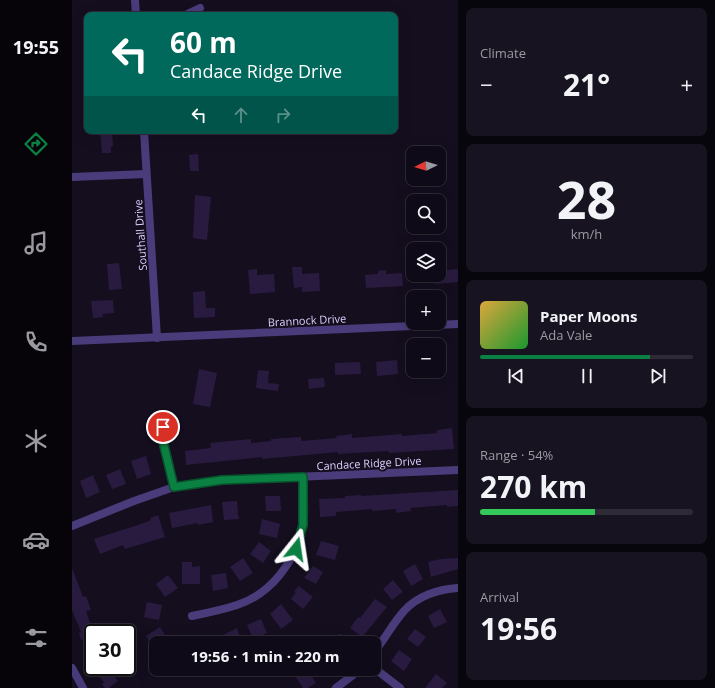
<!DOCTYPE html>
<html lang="en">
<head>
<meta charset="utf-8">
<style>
  body { margin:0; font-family:"Open Sans",sans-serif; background:#181320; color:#f1f3f6; height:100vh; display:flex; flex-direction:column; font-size:15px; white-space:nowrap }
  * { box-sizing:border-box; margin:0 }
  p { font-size:13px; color:#9b9aa1 }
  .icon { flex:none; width:22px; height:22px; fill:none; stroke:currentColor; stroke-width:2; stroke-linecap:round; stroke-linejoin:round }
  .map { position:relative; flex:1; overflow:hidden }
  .drawer { display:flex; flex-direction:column; gap:8px; padding:8px; background:#08060d; width:257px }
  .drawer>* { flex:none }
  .banner { position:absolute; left:12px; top:12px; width:314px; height:122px; border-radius:8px; box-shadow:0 4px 16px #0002,0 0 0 1px #2f2b36; background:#00695c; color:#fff; overflow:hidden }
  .needle { width:26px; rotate:265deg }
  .tools { position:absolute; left:334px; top:146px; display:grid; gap:8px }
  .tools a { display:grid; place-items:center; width:40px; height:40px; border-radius:8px; background:#0f0a17; box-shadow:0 4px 16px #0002,0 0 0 1px #2f2b36; font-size:20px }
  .speed { position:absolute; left:12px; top:624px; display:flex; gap:8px; font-size:20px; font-weight:700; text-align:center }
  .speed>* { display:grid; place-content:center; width:52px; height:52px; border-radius:50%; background:#0f0a17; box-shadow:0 4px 16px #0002,0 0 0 1px #2f2b36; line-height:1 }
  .speed .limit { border:2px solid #111; border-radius:6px; background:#fff; color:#111 }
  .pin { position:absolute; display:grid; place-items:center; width:34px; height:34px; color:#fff; margin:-17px; border:2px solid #fff; border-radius:50%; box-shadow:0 1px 4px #0007 }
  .me { position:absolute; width:44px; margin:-22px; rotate:15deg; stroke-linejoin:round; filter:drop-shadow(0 0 3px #0008) }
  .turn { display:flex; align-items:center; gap:14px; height:84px; padding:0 20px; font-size:18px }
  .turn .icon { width:52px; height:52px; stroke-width:2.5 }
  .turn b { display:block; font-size:28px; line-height:34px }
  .lanes { display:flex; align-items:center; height:38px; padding:0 20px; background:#0003; justify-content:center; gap:20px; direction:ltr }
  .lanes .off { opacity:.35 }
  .big { font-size:30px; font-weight:700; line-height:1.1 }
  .drawer .card { flex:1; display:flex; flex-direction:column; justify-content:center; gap:6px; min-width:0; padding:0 14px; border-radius:8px; background:#181320 }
  .drawer .dial { align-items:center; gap:0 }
  .dial b { font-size:52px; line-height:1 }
  .song { display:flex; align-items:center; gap:12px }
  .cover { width:48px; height:48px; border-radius:6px; background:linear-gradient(135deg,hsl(40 70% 55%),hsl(130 70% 35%)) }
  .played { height:4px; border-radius:2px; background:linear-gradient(90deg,#0b8043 80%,#2f2b36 80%) }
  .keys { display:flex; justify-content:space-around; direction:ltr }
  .heat { display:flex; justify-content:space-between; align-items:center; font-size:22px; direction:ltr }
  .charge { height:6px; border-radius:3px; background:linear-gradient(90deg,#34c759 54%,#2f2b36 0) }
  .trip { position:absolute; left:77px; top:636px; width:232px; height:40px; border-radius:8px; background:#0f0a17; box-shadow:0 4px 16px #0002,0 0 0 1px #2f2b36; font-weight:700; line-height:40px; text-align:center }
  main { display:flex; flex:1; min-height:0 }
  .menu { display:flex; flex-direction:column; width:72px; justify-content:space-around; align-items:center; background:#060409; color:#9b9aa1 }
  .menu .icon { width:28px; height:28px }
  .menu .on { color:#0b8043 }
  .menu b { font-size:18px; color:#f1f3f6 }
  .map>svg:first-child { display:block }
</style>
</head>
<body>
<main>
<nav class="menu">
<b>19:55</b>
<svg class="icon on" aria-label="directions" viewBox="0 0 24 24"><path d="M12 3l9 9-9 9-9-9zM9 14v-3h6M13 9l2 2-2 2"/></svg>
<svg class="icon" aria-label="music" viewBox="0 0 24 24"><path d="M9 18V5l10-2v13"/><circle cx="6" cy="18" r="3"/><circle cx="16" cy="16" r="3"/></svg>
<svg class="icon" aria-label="phone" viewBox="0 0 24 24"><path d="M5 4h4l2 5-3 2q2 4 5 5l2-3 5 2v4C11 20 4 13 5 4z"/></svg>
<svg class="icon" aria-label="climate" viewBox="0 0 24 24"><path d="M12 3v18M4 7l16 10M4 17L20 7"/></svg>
<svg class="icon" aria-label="car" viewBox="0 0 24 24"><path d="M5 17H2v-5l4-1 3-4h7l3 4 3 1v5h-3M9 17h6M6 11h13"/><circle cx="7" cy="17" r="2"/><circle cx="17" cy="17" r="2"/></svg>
<svg class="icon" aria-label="filters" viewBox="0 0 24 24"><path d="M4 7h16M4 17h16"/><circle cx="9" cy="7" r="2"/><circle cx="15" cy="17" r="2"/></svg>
</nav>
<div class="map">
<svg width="386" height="688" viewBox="0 0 386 688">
  <rect width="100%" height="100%" fill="#140e1f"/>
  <g fill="#291b3f">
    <polygon points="28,131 40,131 41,146 39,147 39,153 30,153"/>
    <polygon points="126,154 127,171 118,171 117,155"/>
    <polygon points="123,195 139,197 135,240 121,238"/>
    <polygon points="47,263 50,289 37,290 35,264"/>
    <polygon points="220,267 230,267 230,274 247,273 248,291 230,292 230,287 222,288"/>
    <polygon points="185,269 185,275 202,274 203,292 178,294 176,270"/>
    <polygon points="386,269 386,282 363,284 362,275 367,275 367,271"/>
    <polygon points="314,270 314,274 330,273 331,286 294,288 293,275 306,274 306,271"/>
    <polygon points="133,291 134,308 143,308 143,317 122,318 121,292"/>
    <polygon points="41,300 42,313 30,314 31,317 21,318 19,301"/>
    <polygon points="325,360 326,374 305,376 304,362"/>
    <polygon points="288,362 289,374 263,375 263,363"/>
    <polygon points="127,369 145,373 138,407 121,404"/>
    <polygon points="186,370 197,371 196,383 207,384 206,391 184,388"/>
    <polygon points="252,378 253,387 237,389 236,379"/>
    <polygon points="380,428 382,449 317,453 316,451 266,454 266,452 190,459 190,457 114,465 113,451 139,448 138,443 179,439 179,443 199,441 199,439 229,437 229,441 265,438 264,436 280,434 280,438 330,434 330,436 365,433 365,430"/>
    <polygon points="74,456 79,474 65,479 59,461"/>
    <polygon points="48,469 54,484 40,489 34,475"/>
    <polygon points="21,475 28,492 14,498 8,481"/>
    <polygon points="386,490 386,506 375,507 375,505 338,508 339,511 324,513 324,509 300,511 300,509 264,512 264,516 248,517 247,499 273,498 273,496 289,495 289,496"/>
    <polygon points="193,496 208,496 209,511 194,511"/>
    <polygon points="165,501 166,513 164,513 166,514 167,519 152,520 150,502"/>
    <polygon points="139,505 141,522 126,525 126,523 100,528 97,513"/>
    <polygon points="86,515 93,537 53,549 51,545 28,554 22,539 72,523 79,520 78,518"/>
    <polygon points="190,519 208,524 205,538 187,534"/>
    <polygon points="249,541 267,546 263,560 244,555"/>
    <polygon points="187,542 199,551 191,563 178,554"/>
    <polygon points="171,558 181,573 168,581 158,567"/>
    <polygon points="386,558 386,569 359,577 356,562 369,559"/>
    <polygon points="110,562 120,562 120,567 128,566 128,584 110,584"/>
    <polygon points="343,564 351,579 339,586 331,571"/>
    <polygon points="241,566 251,572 244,584 232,578"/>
    <polygon points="0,568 11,597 14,596 19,610 14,611 21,632 21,636 9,640 7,633 9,632 0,610"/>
    <polygon points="154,573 156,588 141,591 139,575"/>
    <polygon points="96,575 106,588 93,597 84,584"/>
    <polygon points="321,580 331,592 320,600 311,589"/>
    <polygon points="227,586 241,597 231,609 219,599 224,592 222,591"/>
    <polygon points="303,599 315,607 290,637 278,628 286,617 288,618"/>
    <polygon points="75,602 90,605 87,620 72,617"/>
    <polygon points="209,604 221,620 209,629 198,614"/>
    <polygon points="368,609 375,622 362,628 356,616"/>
    <polygon points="189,619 195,633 181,639 175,625"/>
    <polygon points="88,627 96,640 92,643 84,643 84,650 74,636"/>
    <polygon points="165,628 170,643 136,643 136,642 151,637 151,635"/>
    <polygon points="343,629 354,637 346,647 335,639"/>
    <polygon points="267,634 269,634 278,643 258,643"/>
    <polygon points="21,648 21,668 13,651"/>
    <polygon points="327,650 340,659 332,671 319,661"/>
    <polygon points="235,669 244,683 236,688 231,688 223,676"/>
    <polygon points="37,670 46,681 37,688 33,688 30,684 32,682 28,678"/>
    <polygon points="364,674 375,683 370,688 353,688"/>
  </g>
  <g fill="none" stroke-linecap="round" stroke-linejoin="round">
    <g stroke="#4a3c7b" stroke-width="8">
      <polyline points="63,0 64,15"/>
      <polyline points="113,15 128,8"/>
      <polyline points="72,131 85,338"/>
      <polyline points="0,177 74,174"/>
      <polyline points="0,341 386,324"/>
      <polyline points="91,427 93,446 102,487"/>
      <polyline points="0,526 62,501 102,487 150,480 386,470"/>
      <path d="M120 616C135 613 150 610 165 605 199 594 224 561 231 526 234 511 231 493 231 477"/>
      <path d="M302 652C313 639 321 623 332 611 345 596 367 589 386 588"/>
      <polyline points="0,668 11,688"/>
      <polyline points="302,668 328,688"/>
      <polyline points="264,688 281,675 286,669"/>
    </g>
  </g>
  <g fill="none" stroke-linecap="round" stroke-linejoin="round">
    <g stroke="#07532c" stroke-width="10">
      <polyline id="route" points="91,427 92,446 102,487 150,480 231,477 231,525 224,549"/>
    </g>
    <use href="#route" stroke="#0b8043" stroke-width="7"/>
  </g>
  <g text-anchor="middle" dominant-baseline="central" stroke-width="4" stroke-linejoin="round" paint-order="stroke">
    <g font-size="11" fill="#ddcffc" stroke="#140e1f">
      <text transform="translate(68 235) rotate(-94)">Southall Drive</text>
      <text transform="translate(235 320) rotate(-3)">Brannock Drive</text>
      <text transform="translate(297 463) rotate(-3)">Candace Ridge Drive</text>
    </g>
  </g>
</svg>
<div class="tools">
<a><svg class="needle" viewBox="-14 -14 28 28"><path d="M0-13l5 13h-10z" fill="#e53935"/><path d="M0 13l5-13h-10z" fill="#9b9aa1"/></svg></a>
<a><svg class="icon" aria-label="search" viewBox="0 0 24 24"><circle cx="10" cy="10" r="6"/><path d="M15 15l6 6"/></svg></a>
<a><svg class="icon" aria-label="layers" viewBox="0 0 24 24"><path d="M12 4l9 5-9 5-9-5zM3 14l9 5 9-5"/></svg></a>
<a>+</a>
<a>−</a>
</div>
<div class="speed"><div class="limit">30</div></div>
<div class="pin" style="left:91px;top:427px;background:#d93025"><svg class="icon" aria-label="arrive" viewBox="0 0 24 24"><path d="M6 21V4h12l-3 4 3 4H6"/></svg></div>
<svg class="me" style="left:224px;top:549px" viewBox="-20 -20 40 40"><path d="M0-17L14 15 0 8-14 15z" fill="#0b8043" stroke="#fff" stroke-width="4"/></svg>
<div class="trip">19:56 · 1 min · 220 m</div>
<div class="banner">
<div class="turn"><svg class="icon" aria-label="left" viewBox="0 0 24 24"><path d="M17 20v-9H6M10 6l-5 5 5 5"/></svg><div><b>60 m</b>Candace Ridge Drive</div></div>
<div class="lanes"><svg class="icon" aria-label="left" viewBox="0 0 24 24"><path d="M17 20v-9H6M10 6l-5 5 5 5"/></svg><svg class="icon off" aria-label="ahead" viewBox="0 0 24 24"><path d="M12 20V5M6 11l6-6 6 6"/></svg><svg class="icon off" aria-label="right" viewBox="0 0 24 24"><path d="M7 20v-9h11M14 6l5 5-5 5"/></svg></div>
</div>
</div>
<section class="drawer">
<div class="card"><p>Climate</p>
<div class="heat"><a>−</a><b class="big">21°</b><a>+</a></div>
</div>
<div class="card dial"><b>28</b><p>km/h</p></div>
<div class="card">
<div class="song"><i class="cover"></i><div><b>Paper Moons</b><p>Ada Vale</p></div></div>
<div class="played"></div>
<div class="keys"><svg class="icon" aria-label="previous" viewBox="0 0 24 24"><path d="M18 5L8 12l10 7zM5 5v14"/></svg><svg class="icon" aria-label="pause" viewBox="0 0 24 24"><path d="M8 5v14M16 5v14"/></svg><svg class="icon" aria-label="next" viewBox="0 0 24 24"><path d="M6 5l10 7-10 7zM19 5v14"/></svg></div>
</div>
<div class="card"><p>Range · 54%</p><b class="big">270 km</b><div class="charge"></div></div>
<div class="card"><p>Arrival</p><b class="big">19:56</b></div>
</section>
</main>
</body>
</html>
